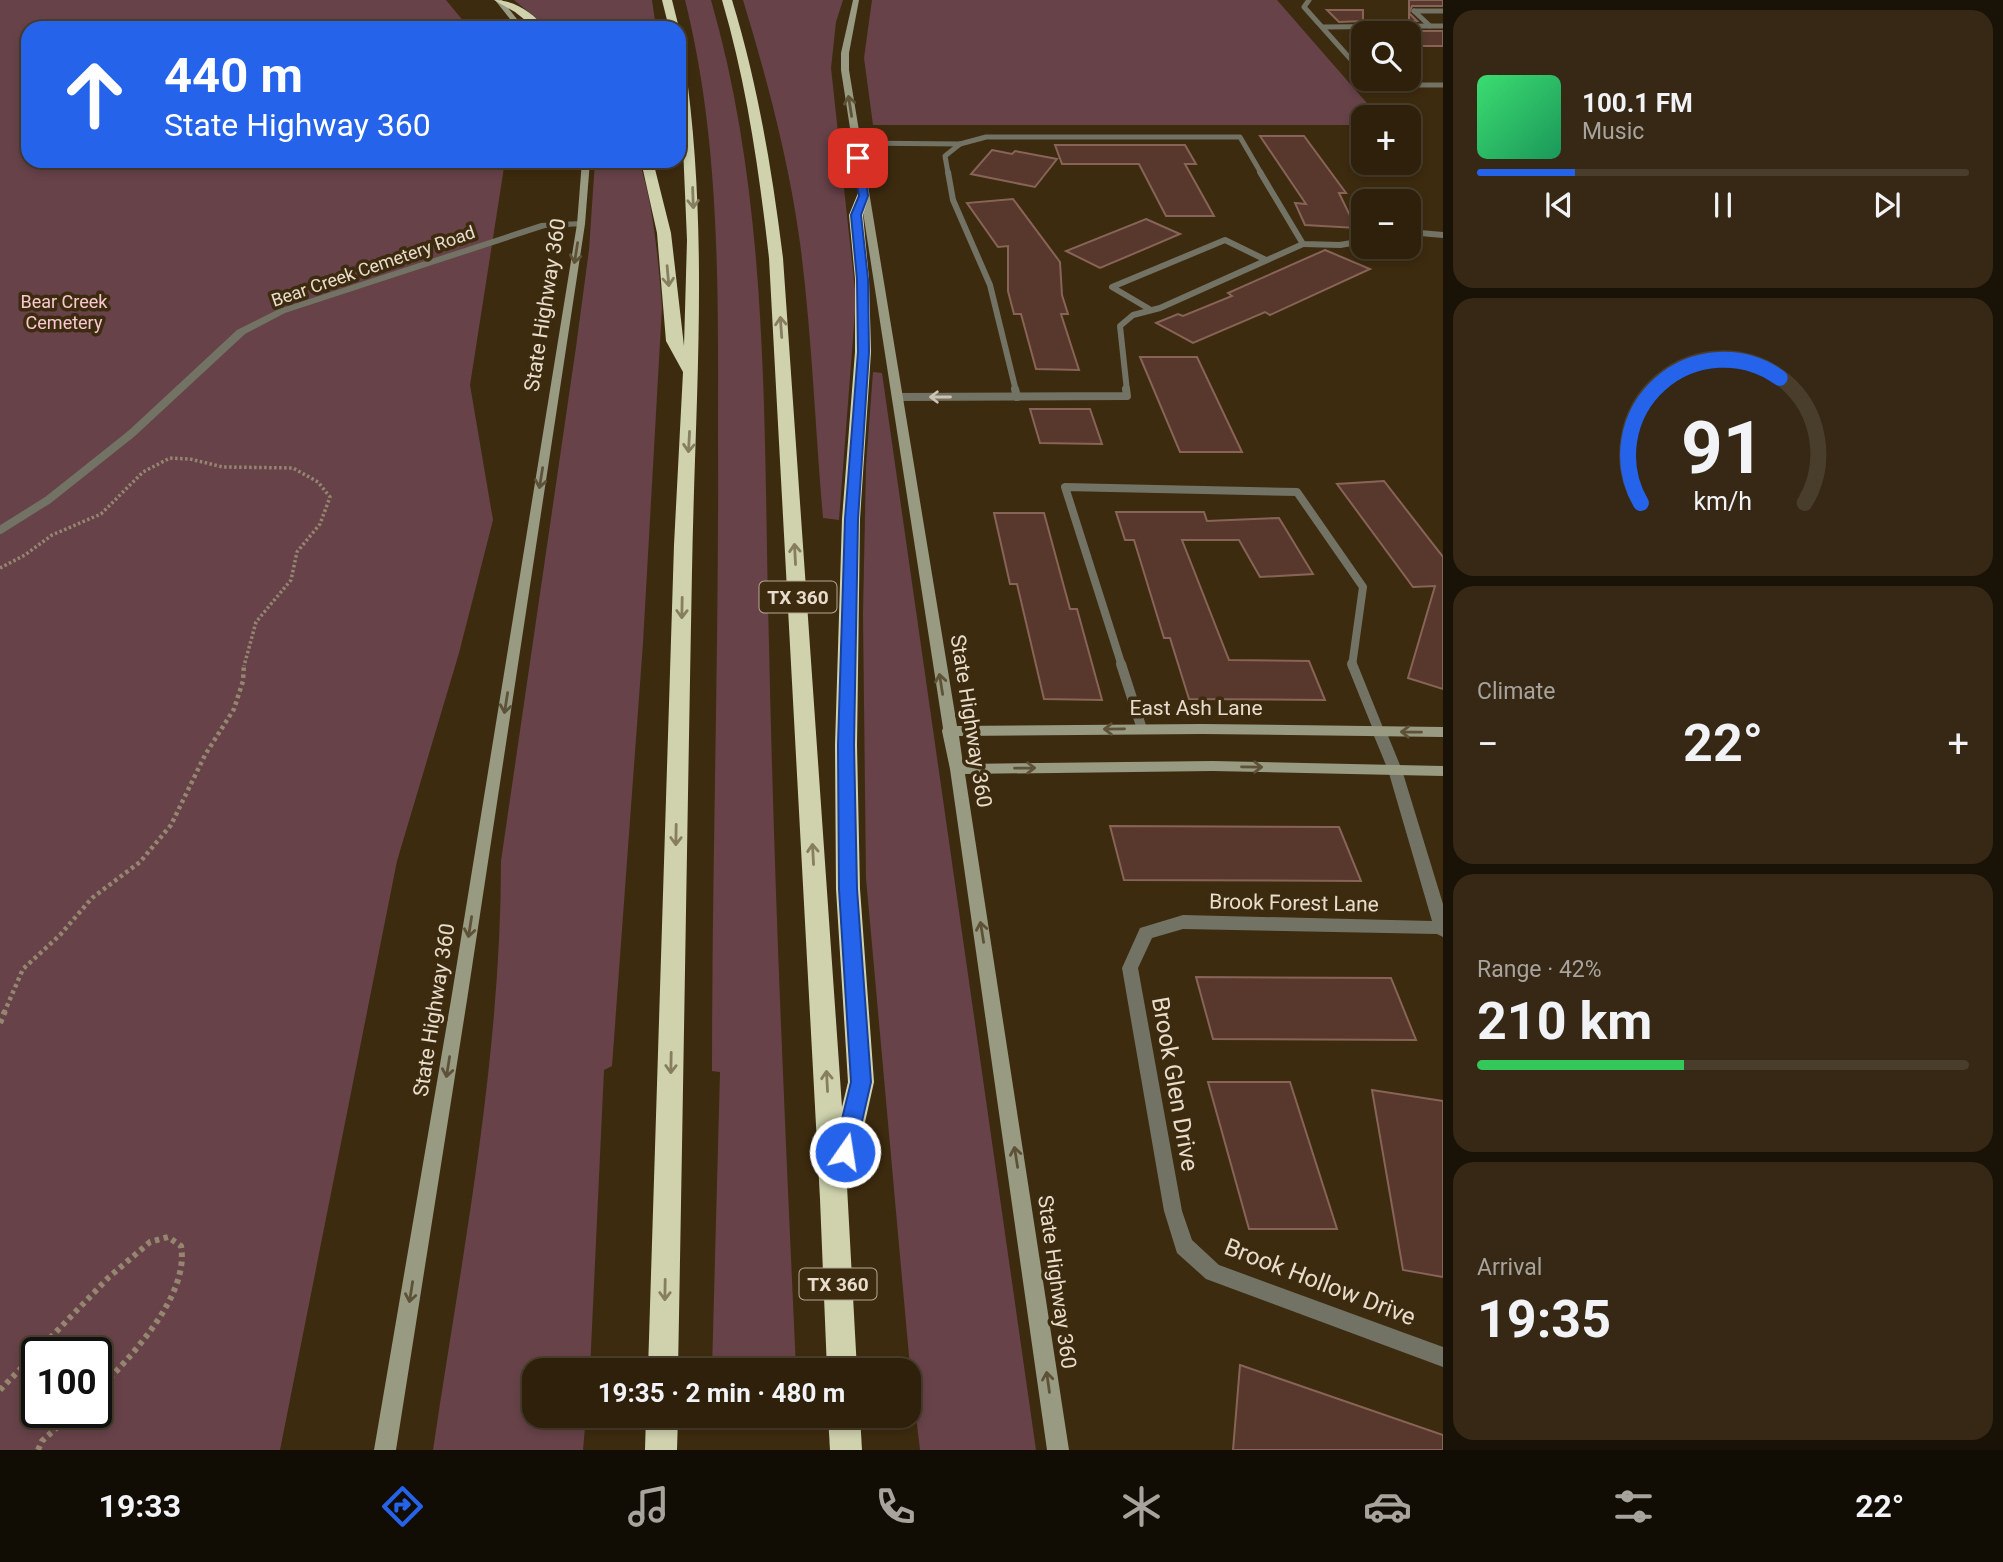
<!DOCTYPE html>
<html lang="en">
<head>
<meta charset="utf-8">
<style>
  body { margin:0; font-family:Roboto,sans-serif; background:#362814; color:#f1f3f6; height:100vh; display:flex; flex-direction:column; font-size:26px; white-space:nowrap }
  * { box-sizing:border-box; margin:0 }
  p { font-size:23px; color:#a7a39d }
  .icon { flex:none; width:38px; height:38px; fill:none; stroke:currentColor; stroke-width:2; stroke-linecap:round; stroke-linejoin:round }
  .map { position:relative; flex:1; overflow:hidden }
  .details { display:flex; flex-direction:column; gap:10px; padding:10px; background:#191206; width:560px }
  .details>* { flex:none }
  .top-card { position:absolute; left:21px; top:21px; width:665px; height:147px; border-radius:21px; box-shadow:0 4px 10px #0003,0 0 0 2px #493e2c; background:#2563eb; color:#fff; overflow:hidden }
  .tools { position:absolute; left:1351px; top:21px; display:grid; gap:14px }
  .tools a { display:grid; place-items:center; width:70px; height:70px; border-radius:14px; background:#2e200b; box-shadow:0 4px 10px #0003,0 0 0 2px #493e2c; font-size:35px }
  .speed { position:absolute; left:21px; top:1337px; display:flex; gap:14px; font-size:35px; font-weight:700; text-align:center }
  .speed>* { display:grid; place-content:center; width:91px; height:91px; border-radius:50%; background:#2e200b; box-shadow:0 4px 10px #0003,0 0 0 2px #493e2c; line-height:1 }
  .speed .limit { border:4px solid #111; border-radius:10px; background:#fff; color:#111 }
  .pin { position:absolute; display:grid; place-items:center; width:60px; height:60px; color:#fff; margin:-30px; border-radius:14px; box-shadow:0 4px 10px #0006 }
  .me { position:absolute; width:77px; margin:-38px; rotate:13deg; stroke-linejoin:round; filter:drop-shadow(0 0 5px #0008) }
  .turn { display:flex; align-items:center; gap:24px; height:147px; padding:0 28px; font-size:32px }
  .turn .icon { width:91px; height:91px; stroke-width:2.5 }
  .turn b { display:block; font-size:49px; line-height:60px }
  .big { font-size:52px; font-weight:700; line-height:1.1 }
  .details .card { flex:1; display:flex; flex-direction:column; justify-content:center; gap:10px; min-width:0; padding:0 24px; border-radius:21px; background:#362814 }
  .details .dial { align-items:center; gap:0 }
  .dial svg { height:182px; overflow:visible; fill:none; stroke:#493e2c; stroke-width:7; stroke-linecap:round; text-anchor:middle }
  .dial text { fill:#f1f3f6; stroke:none }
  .song { display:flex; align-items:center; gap:21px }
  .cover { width:84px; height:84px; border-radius:10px; background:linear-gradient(135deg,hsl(140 70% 55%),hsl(150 70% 35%)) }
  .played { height:7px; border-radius:4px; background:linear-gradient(90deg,#2563eb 20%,#493e2c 20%) }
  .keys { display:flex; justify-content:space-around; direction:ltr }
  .heat { display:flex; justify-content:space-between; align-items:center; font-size:38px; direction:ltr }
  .charge { height:10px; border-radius:5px; background:linear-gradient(90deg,#34c759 42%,#493e2c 0) }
  .trip { position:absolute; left:522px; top:1358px; width:399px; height:70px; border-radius:21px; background:#2e200b; box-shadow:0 4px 10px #0003,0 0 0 2px #493e2c; font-weight:700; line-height:70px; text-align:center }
  .tab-bar { display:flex; height:112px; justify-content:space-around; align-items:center; background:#120d04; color:#a7a39d }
  .tab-bar .icon { width:49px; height:49px }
  .tab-bar .active { color:#2563eb }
  .tab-bar b { font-size:32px; color:#f1f3f6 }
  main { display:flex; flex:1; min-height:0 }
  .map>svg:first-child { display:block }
</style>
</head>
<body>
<main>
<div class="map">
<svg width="1443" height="1450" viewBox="0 0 1443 1450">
  <rect width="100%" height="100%" fill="#3d2b0f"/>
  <g fill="#674249" fill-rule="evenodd">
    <path d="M0 0H446L469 28H28V161H505L470 385 493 520 459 653 397 861 280 1450H0ZM37 1353H96V1412H37Z"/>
    <polygon points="514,0 652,0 656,28 548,28"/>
    <path d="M685 0H711C771 208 763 429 769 644 774 886 785 1127 796 1368L712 1370 720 1072 712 1071C712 861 719 650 718 440 718 292 721 144 685 0Z"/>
    <path d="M743 0H843L836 22 831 68 856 299 839 520 823 518C815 427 812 334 800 243 789 161 767 79 743 0Z"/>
    <polygon points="872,0 1277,0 1379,117 1363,117 1363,125 873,125 864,58"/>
    <path d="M595 161H639C654 207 658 259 662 307L643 643 612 1066 604 1070 590 1370H534V1416H586L583 1450H433C462 1255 501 1059 501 861L576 347 589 250Z"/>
    <polygon points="873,372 882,373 1036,1450 920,1450 909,1356 866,878 863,614 866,466"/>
  </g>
  <g fill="#58382c" stroke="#876457" stroke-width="2">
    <polygon points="1409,0 1443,0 1443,6 1412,6 1409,13 1417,21 1409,21"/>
    <polygon points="1327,10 1363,10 1363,21 1339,22"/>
    <rect x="1409" y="31" width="34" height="15"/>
    <polygon points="1260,136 1304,136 1346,193 1339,193 1356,228 1305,225 1295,203 1306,204"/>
    <polygon points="1055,145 1185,145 1196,164 1185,164 1214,216 1166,216 1139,164 1062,164"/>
    <polygon points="992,150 1012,154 1015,151 1057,159 1035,187 971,174"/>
    <polygon points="1013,199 1060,262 1062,295 1068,314 1061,314 1079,370 1036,369 1021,314 1014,314 1008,291 1008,246 998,247 967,203"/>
    <polygon points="1146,219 1180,234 1100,268 1066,251"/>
    <polygon points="1325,250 1370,269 1270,315 1265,312 1193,343 1156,323 1178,314 1183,316 1232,296 1228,293"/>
    <polygon points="1140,357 1197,357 1242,452 1180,452"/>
    <polygon points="1030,409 1090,409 1102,444 1040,443"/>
    <polygon points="1384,481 1443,557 1443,689 1408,678 1435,586 1413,587 1337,484"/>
    <polygon points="1116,512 1204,512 1207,521 1279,518 1313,574 1260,577 1239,540 1182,540 1229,660 1309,661 1325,700 1189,699 1170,638 1164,638 1134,540 1125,540"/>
    <polygon points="994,513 1044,513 1070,609 1077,609 1102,700 1044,699 1017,584 1010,584"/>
    <polygon points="1110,826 1339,827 1361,881 1124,880"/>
    <polygon points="1196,977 1391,978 1416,1040 1213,1039"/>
    <polygon points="1208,1082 1290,1082 1337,1229 1249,1229"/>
    <polygon points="1372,1090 1443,1101 1443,1277 1403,1270"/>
    <polygon points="1240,1365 1443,1435 1443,1450 1233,1450"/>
  </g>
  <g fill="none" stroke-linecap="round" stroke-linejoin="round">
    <polyline stroke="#958670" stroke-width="3.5" stroke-dasharray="2.5 2.5" stroke-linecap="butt" points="0,568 25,555 52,535 101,514 143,472 170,458 190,459 223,467 293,468 318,482 330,497 320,524 297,552 291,580 256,622 244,666"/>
    <polyline stroke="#958670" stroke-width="4.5" stroke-dasharray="3.5 3.5" stroke-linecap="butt" points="4,1013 23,969 60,935 92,898 140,862 171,825 205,755 234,709 243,681 244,664"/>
    <g stroke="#958670" stroke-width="6" stroke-dasharray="4.5 4.5" stroke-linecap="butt">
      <polyline points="0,1023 5,1011"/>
      <path d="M0 1390 109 1277 150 1242 168 1237 181 1246C190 1296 129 1359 96 1392"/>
      <polyline points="38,1450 42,1441 74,1412"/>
    </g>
    <g stroke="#727364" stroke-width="5">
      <polyline points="1309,0 1304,7 1363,73"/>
      <polyline points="1414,11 1430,26 1443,26"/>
      <polyline points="1414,11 1443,11"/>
      <polyline points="1323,27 1430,26"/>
      <polyline points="1368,79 1374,85 1443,85"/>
      <polyline points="856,143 960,144 986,137 1240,137 1261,173"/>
      <polyline points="948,173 945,156 960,144"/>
    </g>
    <g stroke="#727364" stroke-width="6">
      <polyline points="948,172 953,200 990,285 1016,391"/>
      <polyline points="1260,172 1303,244 1340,245 1363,241"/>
      <polyline points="1409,232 1443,235"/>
      <polyline points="1151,310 1112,287 1225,240 1266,260"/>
      <polyline points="1127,391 1120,326 1133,315 1160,308 1303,244"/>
    </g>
    <g stroke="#727364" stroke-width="8">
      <polyline points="1015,389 1017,397"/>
      <polyline points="896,397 1127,396 1126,389"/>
      <polyline points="0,530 48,500 131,434"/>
      <polyline points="1122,666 1065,487 1297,492 1363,587 1352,666"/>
    </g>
    <g stroke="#727364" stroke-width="10">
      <polyline points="1121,664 1142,729"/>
      <polyline points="1352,664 1379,731"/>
    </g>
    <g fill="#727364" fill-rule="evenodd">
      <polygon points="581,221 584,222 584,226 545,228 285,313 245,334 135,436 131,437 125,434 237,330 279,309 541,223"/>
      <polygon points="1379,726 1386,731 1402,770 1443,904 1443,937 1437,934 1183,929 1152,938 1138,968 1182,1211 1192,1240 1219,1265 1443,1347 1443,1367 1206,1279 1177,1253 1164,1211 1122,968 1140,928 1183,915 1432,921 1388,770 1372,731"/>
    </g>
    <g fill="#989a82" fill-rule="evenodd">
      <polygon points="495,0 502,0 524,28 517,28"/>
      <polygon points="853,0 859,0 849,53 849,70 957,726 1202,724 1443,727 1443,737 1202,734 959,736 963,764 1213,761 1443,766 1443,776 1213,771 965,774 1069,1450 1047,1450 950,769 942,731 943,728 841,70 841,53"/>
      <polygon points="582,161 590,161 585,224 467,1000 396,1450 374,1450 451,1000 577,224"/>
    </g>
    <g fill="#cfd2ad" fill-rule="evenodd">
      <path d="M494 0C515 0 532 13 546 28H535L515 12Z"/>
      <polygon points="662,0 672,0 679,28 669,28"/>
      <path d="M722 0H732C758 85 772 170 783 258L842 1107 848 1082 836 889 835 745 842 519 855 352V279L849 215 858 193 863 192 869 196 863 215 869 279 871 352 860 519 857 745 860 889 874 1082 853 1176 847 1186 857 1370H827L820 1199 769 258C759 171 747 85 722 0Z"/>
      <path d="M679 54 684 57C710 233 695 395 692 571 687 837 683 1104 678 1370H648L674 545 683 372 666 341 657 233 641 161H653L671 233 684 346 687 240Z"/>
      <polygon points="646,1416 678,1416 677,1450 645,1450"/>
      <polygon points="828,1416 860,1416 862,1450 830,1450"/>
    </g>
  </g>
  <defs><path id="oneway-shaft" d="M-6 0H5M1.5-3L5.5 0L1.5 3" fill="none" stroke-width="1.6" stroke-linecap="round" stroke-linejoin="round" transform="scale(1.75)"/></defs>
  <g stroke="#5d5237">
    <use href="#oneway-shaft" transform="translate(850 106) rotate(-99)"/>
    <use href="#oneway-shaft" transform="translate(576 253) rotate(99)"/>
    <use href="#oneway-shaft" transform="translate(541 478) rotate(99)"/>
    <use href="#oneway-shaft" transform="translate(941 684) rotate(-99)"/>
    <use href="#oneway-shaft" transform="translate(506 703) rotate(99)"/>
    <use href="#oneway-shaft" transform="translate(1114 729) rotate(179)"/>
    <use href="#oneway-shaft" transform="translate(1411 732) rotate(-179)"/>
    <use href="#oneway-shaft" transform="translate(1252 767) rotate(1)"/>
    <use href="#oneway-shaft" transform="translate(1025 768) rotate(-1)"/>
    <use href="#oneway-shaft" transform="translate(470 927) rotate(99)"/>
    <use href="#oneway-shaft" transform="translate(982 932) rotate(-99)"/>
    <use href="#oneway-shaft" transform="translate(448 1067) rotate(99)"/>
    <use href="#oneway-shaft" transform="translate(1016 1157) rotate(-99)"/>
    <use href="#oneway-shaft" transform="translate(411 1292) rotate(99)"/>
    <use href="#oneway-shaft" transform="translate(1048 1382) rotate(-98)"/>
  </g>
  <g stroke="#867e5e">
    <use href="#oneway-shaft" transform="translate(693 198) rotate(88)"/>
    <use href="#oneway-shaft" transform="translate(668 276) rotate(85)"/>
    <use href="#oneway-shaft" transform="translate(781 327) rotate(-94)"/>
    <use href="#oneway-shaft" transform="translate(689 442) rotate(93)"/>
    <use href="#oneway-shaft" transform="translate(795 554) rotate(-93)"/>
    <use href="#oneway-shaft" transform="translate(682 608) rotate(91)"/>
    <use href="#oneway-shaft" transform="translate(676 835) rotate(91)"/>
    <use href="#oneway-shaft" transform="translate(813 854) rotate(-93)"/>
    <use href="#oneway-shaft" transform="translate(671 1063) rotate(91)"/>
    <use href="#oneway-shaft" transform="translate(827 1081) rotate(-93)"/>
    <use href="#oneway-shaft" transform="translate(665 1290) rotate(91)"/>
  </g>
  <use stroke="#cac2b3" href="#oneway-shaft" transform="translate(940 397) rotate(-180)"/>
  <polygon fill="#2563eb" stroke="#184099" stroke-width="2" points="858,155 863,158 868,196 861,215 868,279 869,352 858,519 854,745 857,889 871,1082 855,1152 852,1159 845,1162 838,1159 834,1152 851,1082 839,889 838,745 845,519 858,352 857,279 851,215 859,196 853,158"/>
  <g text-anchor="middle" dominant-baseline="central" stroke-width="7" stroke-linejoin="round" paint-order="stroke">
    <g font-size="18" fill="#e8ddcd" stroke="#3d2b0f">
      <text transform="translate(373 266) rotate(-19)">Bear Creek Cemetery Road</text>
    </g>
    <g font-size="18" fill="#f8c7d0" stroke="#3d2b0f">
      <text x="64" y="301">Bear Creek<tspan x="64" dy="21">Cemetery</tspan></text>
    </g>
    <g fill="#3d2b0f" stroke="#b5a894" stroke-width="2">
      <rect x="759.5" y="581.5" width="77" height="31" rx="5"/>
      <rect x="799.5" y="1268.5" width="77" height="31" rx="5"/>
    </g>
    <g font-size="19" font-weight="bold" fill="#e8ddcd">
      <text x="798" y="597">TX 360</text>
      <text x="838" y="1284">TX 360</text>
    </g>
    <g font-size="21" fill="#e8ddcd" stroke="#3d2b0f">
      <text transform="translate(545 305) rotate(-81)">State Highway 360</text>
      <text x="1196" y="708">East Ash Lane</text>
      <text transform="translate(971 721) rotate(81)">State Highway 360</text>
      <text transform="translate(1294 903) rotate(1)">Brook Forest Lane</text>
      <text transform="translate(434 1010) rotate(-81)">State Highway 360</text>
      <text transform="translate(1057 1282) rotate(82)">State Highway 360</text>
    </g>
    <g font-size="24" fill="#e8ddcd" stroke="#3d2b0f">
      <text transform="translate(1175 1084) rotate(80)">Brook Glen Drive</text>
      <text transform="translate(1320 1282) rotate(21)">Brook Hollow Drive</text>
    </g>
  </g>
</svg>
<div class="tools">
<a><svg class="icon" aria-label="search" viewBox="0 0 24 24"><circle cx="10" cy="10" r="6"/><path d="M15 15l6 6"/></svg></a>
<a>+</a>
<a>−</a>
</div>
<div class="speed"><div class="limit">100</div></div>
<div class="pin" style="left:858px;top:158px;background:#d93025"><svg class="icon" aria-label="arrive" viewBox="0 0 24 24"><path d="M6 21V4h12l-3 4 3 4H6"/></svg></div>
<svg class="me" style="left:845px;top:1152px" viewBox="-20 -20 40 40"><circle r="17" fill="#2563eb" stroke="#fff" stroke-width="3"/><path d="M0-11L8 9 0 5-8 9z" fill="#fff"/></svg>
<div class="trip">19:35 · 2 min · 480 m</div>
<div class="top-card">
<div class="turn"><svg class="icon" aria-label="ahead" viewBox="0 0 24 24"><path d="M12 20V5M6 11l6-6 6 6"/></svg><div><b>440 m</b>State Highway 360</div></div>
</div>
</div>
<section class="details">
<div class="card">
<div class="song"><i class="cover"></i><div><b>100.1 FM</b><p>Music</p></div></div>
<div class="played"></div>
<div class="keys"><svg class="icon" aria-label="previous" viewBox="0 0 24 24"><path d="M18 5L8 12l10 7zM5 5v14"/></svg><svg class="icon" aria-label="pause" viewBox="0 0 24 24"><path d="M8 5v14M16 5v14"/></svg><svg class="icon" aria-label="next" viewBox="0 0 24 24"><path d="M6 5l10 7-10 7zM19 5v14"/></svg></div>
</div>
<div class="card dial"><svg viewBox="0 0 100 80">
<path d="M14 69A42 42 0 1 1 86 69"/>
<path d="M14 69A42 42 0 0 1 75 14" stroke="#2563eb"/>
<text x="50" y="56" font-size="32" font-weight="700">91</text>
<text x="50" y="72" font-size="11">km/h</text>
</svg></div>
<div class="card"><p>Climate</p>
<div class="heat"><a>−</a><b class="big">22°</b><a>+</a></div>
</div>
<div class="card"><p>Range · 42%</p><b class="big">210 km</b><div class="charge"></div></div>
<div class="card"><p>Arrival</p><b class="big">19:35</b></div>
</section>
</main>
<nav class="tab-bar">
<b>19:33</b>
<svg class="icon active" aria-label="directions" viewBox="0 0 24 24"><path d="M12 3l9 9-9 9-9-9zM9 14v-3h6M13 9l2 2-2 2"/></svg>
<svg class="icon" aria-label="music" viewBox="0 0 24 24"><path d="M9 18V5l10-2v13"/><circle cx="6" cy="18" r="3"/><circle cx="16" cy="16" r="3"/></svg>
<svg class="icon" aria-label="phone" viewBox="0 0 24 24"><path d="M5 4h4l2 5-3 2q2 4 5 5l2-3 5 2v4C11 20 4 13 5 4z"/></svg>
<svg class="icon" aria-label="climate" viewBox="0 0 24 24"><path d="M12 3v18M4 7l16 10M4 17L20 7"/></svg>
<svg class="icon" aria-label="car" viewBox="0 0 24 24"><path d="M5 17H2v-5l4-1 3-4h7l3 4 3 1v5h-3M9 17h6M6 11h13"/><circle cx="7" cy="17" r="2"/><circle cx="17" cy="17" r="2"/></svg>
<svg class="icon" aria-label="filters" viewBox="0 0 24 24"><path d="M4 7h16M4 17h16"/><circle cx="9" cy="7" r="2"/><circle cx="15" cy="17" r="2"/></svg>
<b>22°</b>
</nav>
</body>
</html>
